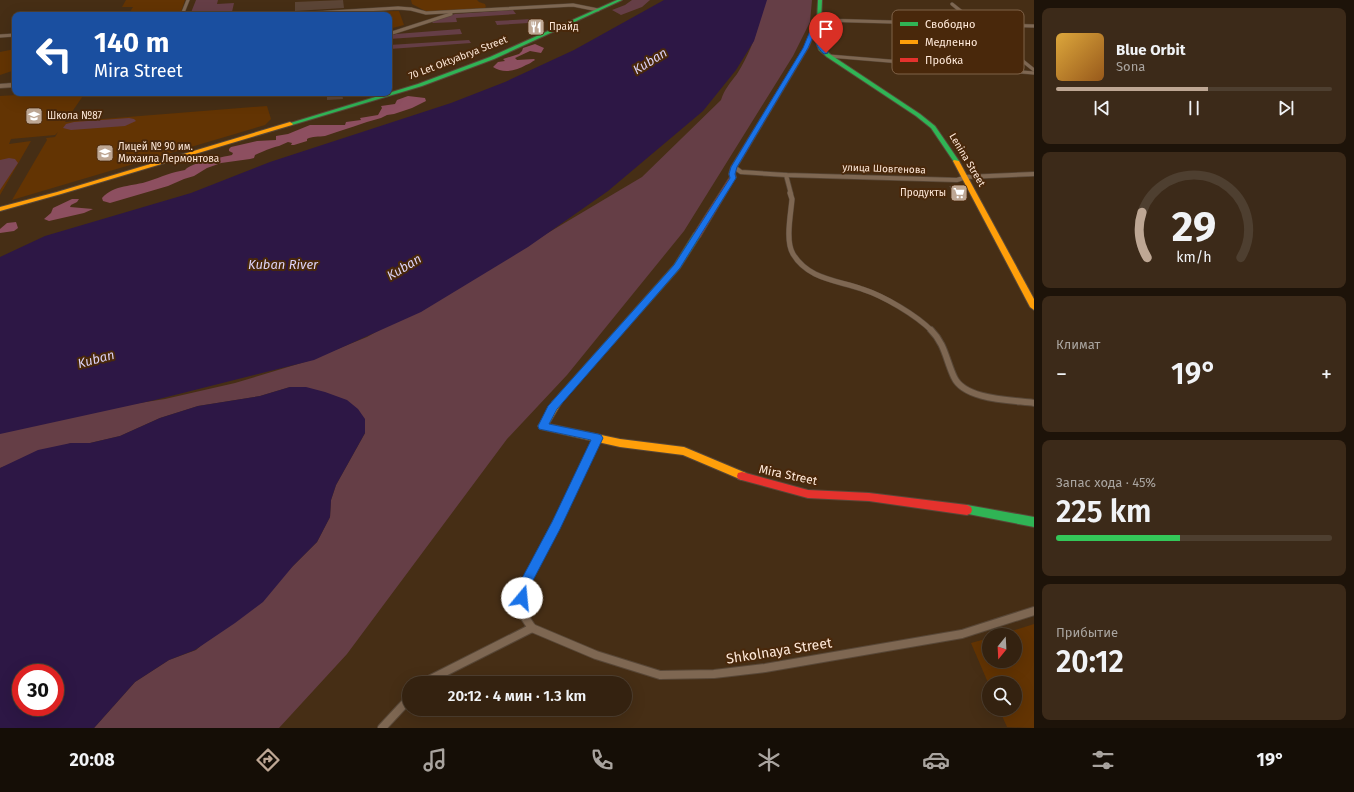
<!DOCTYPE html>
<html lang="ru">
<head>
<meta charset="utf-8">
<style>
  body { margin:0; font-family:"Fira Sans",sans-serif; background:#3c2a19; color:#f1f3f6; height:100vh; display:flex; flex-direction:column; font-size:15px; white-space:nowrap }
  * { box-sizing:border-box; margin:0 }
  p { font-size:13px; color:#a9a49f }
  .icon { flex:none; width:22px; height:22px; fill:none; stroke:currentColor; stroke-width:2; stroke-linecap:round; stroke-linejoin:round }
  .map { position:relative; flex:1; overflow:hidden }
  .side { display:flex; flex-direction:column; gap:8px; padding:8px; background:#1d1309; width:320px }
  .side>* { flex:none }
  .hud { position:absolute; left:12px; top:12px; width:380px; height:84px; border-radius:8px; box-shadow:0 4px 16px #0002,0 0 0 1px #4e3f30; background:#1a4fa0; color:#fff; overflow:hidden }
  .needle { width:26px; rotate:198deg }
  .controls { position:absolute; left:982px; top:628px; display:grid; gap:8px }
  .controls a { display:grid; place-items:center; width:40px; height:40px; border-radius:50%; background:#342210; box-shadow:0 4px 16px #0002,0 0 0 1px #4e3f30; font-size:20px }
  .speed { position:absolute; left:12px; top:664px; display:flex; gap:8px; font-size:20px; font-weight:700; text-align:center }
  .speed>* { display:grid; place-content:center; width:52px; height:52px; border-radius:50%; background:#342210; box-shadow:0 4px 16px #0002,0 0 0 1px #4e3f30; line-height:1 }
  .speed .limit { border:6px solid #d22; background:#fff; color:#111 }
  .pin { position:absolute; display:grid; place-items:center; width:34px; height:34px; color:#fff; margin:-41px -17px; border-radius:50% 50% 50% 0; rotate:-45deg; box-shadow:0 0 4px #0007 }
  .pin .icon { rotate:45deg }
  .me { position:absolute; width:44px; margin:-22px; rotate:17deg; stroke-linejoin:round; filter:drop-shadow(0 0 3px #0008) }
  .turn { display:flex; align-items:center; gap:14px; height:84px; padding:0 16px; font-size:18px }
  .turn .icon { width:52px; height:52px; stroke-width:2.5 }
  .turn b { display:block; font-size:28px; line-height:34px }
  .big { font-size:30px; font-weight:600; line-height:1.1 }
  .side .widget { flex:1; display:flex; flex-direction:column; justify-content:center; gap:6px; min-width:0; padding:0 14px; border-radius:8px; background:#3c2a19 }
  .side .dial { align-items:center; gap:0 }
  .dial svg { height:104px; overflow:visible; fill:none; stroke:#4e3f30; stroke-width:7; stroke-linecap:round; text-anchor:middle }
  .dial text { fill:#f1f3f6; stroke:none }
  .song { display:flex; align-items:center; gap:12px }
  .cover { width:48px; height:48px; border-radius:6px; background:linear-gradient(135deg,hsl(40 70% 55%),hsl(30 70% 35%)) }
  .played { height:4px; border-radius:2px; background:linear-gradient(90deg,#bea794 55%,#4e3f30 55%) }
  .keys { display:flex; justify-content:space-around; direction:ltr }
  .heat { display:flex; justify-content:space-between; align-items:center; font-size:22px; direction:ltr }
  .charge { height:6px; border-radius:3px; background:linear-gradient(90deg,#34c759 45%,#4e3f30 0) }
  .trip { position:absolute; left:402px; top:676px; width:230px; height:40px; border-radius:20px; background:#342210; box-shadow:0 4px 16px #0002,0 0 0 1px #4e3f30; font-weight:600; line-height:40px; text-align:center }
  .menu { display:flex; height:64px; justify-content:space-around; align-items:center; background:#150e06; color:#a9a49f }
  .menu .icon { width:28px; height:28px }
  .menu .current { color:#bea794 }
  .menu b { font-size:18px; color:#f1f3f6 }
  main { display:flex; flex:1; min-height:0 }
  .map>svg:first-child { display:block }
</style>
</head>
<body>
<main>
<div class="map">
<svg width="1034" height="728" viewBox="0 0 1034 728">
  <rect width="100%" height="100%" fill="#462e15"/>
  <g fill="#633403">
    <polygon points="126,0 185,0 180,15 128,15 133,7 122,7"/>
    <polygon points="411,0 477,0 479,2 485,4 486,7 483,9 427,12 412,4"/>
    <polygon points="399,11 404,25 389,29 389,15 342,15 349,12"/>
    <polygon points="15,49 15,70 0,75 0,52"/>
    <polygon points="50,93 85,93 65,122 267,106 271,119 265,125 12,200 47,140 46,138 55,137 58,132 55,135 11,139 9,144 31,141 0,195 0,96"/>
    <polygon points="1034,624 1034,728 1007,727 999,709 1015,709 1015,683 989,683 989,685 971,643 989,638 989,661 1015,661 1015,635 999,635"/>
  </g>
  <g fill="#653e46">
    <polygon points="196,0 211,0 210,5 211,0 218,0 217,4 234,3 232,12 223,15 190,15"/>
    <polygon points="632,0 650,0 642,7 621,15 612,10 625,5"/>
    <path d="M766 0H812L810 22 793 56 684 231 567 375 507 439 347 654 279 728H94L135 682 169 660 196 650 293 566 317 542 330 517 331 500 336 485 365 433 290 387 260 396 198 406 160 418 120 436 90 443H71L0 468V433L114 407 165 399 235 383 308 361 367 337 477 275 642 177 721 100C724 90 730 83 737 74 742 66 747 56 751 47 758 31 760 15 766 0Z"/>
    <polygon points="513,10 516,14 456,18 457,22 433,23 431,21 455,14"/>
    <polygon points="532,19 545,22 497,25 495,21"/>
    <polygon points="460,29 462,34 389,39 389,36 396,34"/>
    <polygon points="469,40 471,43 390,49 389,45"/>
    <polygon points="129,118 134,119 136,121 125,126 71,130 63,128 66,124 74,122"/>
    <polygon points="9,158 15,159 18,163 0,190 0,160"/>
  </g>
  <g fill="#8d4f60">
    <path d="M535 44 544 48 541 53 530 51 515 58 517 60 534 59 535 60C531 62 530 64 526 65 516 71 503 74 493 67L498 62 505 61 503 59 519 54 522 51 523 48Z"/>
    <path d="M408 96 425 98 426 101 412 108 394 114 387 115 381 118C362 123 344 130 325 136 319 137 312 136 307 139V141L294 145H291L292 143 288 142C285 143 282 145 279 146 270 148 264 151 255 155L254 158 250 159 221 163 207 168 194 176 184 179 168 186 110 203 103 201 102 198C115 184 132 187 149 181 161 177 172 172 185 170 190 163 222 157 232 155L233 153 229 151V149L231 147 257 141 276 140V136L288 134 310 125H345L346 122 361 120 360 118 378 115 382 108 381 106 395 104 397 100Z"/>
    <polygon points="72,199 79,199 77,202 71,205 70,207 93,209 84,213 49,221 44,219 51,213 53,208"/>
    <polygon points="16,222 18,228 14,231 0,233 0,229 7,223"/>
  </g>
  <g fill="#2d1745" fill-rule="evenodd">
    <polygon points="664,0 767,0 754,41 736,70 703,111 608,191 528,247 421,312 314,360 155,400 0,434 0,257 45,236 191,193 270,162 451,103 505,82 574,50"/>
    <path d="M290 387H306L325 392 347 400 358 409 365 419V433L336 485 331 500 330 517 317 542 293 566 263 602 235 623 195 650 169 660 135 682 94 728H0V468L38 450 71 443H90L120 436 160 418 198 406 260 396ZM21 673H55V707H21Z"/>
  </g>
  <g fill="#5c4536">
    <polygon points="343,0 344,8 295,11 295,2"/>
    <polygon points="342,93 343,99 327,100 327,94"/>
    <polygon points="949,186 957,187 966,197 957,197"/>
  </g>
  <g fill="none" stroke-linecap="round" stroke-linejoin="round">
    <g stroke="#584737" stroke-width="4">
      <g id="street-far4">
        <polyline points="952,4 1034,70"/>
        <polyline points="182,15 188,0"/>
        <polyline points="281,15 398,8 411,9 426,13 573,5 598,10"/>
        <polyline points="820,20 1034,26"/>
        <polyline points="389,34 451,14"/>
        <polyline points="0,36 15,35"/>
        <polyline points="829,56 1034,73"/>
        <polyline points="8,85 15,85"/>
      </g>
    </g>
    <g stroke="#584737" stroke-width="5.5">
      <g id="street-far3">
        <polyline points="0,86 15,85"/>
        <polyline points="734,167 741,172 786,175 957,180 966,177 1034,174"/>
        <polyline points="786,175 791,194"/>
      </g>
    </g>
    <g stroke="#584737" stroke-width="6">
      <path id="street-far2" d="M790 193 792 199C791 213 785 241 793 254 808 279 836 280 862 289 884 296 916 315 932 331"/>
    </g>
    <g stroke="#584737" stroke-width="8">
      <g id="street-far1">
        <path d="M931 330C945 344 946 360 954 377 964 400 1012 400 1034 403"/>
        <polyline points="566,506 598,438"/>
      </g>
    </g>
    <g stroke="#584737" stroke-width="10">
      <g id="street">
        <polyline points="532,628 596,655 660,675 714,674 765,668 962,634 1034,611"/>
        <polyline points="532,628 520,610 524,586 566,505"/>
        <polyline points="423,683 532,628"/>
        <polyline points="382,728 409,699"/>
      </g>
    </g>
    <g stroke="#584737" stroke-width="2">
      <g id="fast">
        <polygon points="617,0 622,0 494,59 422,86 292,125 287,124 418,84 490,57"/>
        <polygon points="818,0 822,0 820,42 823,48 831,55 920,114 935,126 959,161 958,162 954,162 931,128 916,116 827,57 819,50 816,42"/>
        <polygon points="694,233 700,233 701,235 680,268 560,404 554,404 552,402 554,400 674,265"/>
        <polygon points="967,505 1034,517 1034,527 963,513 962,510 963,507"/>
      </g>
    </g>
    <g stroke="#584737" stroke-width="2">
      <g id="slow">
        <polygon points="290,122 293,124 292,125 61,194 0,211 0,207 57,192"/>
        <polygon points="954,160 959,161 1034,299 1034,310 1030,307 953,161"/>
        <polygon points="557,399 560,400 562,402 549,424 620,439 684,447 746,473 747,476 746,479 742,480 683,455 620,447 540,429 538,426 540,423 554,400"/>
      </g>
    </g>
    <g stroke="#584737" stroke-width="2">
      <g id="jam">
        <polygon points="819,28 821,29 815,32 808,48 737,167 735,174 736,177 700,237 694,237 693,235 730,177 729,174 731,167 804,48 811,31"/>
        <polygon points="742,472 808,490 869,493 967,505 971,507 972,510 971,513 967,515 869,501 808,498 738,479 737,476 738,473"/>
      </g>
    </g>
    <use href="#street-far4" stroke="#7e6752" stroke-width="3"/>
    <use href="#street-far3" stroke="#7e6752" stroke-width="4"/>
    <use href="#street-far2" stroke="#7e6752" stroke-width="5"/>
    <use href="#street-far1" stroke="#7e6752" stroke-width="6"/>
    <use href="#street" stroke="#7e6752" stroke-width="8"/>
    <use href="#fast" fill="#30b455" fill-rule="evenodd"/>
    <use href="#slow" fill="#ff9f0a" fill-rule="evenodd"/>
    <use href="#jam" fill="#e5322d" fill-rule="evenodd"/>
  </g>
  <path fill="#1a73e8" stroke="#114b97" d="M820 28V42L828 53 824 54C816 47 815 42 816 31L815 32 808 48 737 167 735 174 736 178 680 268 557 409 549 424 598 434 601 435 603 438 560 529 530 586 526 602 522 603 518 602 516 598 520 582 552 522 591 440 539 429 538 426 548 406 674 265 730 178 729 174 731 167 803 48 810 31Z"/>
  <defs>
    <g id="restaurant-square" transform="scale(0.9)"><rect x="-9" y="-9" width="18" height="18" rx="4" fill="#bea794" stroke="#49280b"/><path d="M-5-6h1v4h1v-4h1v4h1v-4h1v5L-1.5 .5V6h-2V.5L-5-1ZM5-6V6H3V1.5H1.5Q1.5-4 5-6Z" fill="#fff"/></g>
    <g id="school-square" transform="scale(0.9)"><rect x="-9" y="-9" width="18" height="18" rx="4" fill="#bea794" stroke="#49280b"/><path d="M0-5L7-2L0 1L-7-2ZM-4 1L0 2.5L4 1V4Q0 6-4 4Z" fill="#fff"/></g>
    <g id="supermarket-square" transform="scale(0.9)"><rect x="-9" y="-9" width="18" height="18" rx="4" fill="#bea794" stroke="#49280b"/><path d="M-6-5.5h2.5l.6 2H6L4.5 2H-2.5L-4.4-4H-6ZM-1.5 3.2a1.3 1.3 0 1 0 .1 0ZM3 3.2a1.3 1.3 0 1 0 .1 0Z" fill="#fff"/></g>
  </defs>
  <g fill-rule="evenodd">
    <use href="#restaurant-square" x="536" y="27"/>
    <use href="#school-square" x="34" y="116"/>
    <use href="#school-square" x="105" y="153"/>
    <use href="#supermarket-square" x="959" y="193"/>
  </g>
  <g text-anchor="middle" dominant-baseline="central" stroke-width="4" stroke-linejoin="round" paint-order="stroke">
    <g font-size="10" fill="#fee8d8" stroke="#49280b" text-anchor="start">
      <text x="549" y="27">Прайд</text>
      <text x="47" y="116">Школа №87</text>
      <text x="118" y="147">Лицей № 90 им.<tspan x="118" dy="12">Михаила Лермонтова</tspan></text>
      <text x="946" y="193" text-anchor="end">Продукты</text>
    </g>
    <g font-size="10" fill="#fee8d8" stroke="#49280b">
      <text transform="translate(458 58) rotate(-21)">70 Let Oktyabrya Street</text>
      <text transform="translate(967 160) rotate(59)">Lenina Street</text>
      <text transform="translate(884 169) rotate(2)">улица Шовгенова</text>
    </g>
    <g font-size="12" fill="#fee8d8" stroke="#49280b">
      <text transform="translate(788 475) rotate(12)">Mira Street</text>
    </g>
    <g font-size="13" font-style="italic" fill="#dcd2f6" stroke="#49280b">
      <text transform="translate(650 61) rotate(-32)">Kuban</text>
      <text x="283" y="264">Kuban River</text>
      <text transform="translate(404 267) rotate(-31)">Kuban</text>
      <text transform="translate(96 359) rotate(-15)">Kuban</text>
    </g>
    <g font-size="14" fill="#fee8d8" stroke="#49280b">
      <text transform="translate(779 651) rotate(-9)">Shkolnaya Street</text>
    </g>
  </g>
  <rect x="892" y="10" width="132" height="64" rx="6" fill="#49280b" stroke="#7f6248" stroke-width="1"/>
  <rect x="900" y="22" width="18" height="4" fill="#30b455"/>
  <rect x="900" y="40" width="18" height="4" fill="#ff9f0a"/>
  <rect x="900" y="58" width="18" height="4" fill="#e5322d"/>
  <g font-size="11" fill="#fee8d8">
    <text x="925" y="28">Свободно</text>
    <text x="925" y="46">Медленно</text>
    <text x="925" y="64">Пробка</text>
  </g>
</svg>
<div class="controls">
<a><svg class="needle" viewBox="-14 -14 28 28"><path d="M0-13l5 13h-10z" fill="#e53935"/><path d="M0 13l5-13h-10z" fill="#a9a49f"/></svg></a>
<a><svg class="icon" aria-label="search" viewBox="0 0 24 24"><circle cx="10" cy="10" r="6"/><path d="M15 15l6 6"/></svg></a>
</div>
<div class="speed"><div class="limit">30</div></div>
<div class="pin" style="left:826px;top:53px;background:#d93025"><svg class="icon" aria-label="arrive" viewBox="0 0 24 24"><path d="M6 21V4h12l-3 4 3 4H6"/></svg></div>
<svg class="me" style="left:522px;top:598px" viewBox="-20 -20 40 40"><circle r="19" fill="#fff"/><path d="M0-13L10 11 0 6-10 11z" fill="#1a73e8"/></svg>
<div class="trip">20:12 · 4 мин · 1.3 km</div>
<div class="hud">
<div class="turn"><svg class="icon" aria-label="left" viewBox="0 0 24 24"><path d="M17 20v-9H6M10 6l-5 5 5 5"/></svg><div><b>140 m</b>Mira Street</div></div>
</div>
</div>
<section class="side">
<div class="widget">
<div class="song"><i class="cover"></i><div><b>Blue Orbit</b><p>Sona</p></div></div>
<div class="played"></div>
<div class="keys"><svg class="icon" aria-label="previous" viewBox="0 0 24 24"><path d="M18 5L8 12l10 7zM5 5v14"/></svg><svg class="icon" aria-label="pause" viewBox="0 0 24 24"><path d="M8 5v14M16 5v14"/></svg><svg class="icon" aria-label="next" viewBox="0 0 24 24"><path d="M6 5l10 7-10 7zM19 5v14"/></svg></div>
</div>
<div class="widget dial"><svg viewBox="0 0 100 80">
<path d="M14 69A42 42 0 1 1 86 69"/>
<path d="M14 69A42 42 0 0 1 10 34" stroke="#bea794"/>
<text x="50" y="56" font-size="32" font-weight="700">29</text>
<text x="50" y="72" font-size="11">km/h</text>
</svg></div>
<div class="widget"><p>Климат</p>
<div class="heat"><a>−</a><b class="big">19°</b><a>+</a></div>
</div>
<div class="widget"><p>Запас хода · 45%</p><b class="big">225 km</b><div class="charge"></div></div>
<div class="widget"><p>Прибытие</p><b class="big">20:12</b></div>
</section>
</main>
<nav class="menu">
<b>20:08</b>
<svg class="icon current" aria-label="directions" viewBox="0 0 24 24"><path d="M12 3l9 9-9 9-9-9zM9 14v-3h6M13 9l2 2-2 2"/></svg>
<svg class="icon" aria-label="music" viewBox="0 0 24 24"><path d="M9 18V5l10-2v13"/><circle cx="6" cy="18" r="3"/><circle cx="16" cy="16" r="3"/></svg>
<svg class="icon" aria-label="phone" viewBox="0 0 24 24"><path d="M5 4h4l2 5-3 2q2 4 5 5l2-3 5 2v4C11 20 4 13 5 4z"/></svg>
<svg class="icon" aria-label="climate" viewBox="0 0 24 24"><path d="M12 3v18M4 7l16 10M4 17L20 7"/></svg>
<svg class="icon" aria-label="car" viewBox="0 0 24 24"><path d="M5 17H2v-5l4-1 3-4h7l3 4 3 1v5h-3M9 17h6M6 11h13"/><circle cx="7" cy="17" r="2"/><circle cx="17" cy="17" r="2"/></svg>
<svg class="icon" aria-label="filters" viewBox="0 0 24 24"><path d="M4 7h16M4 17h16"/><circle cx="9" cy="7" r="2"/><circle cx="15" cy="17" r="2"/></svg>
<b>19°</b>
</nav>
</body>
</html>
